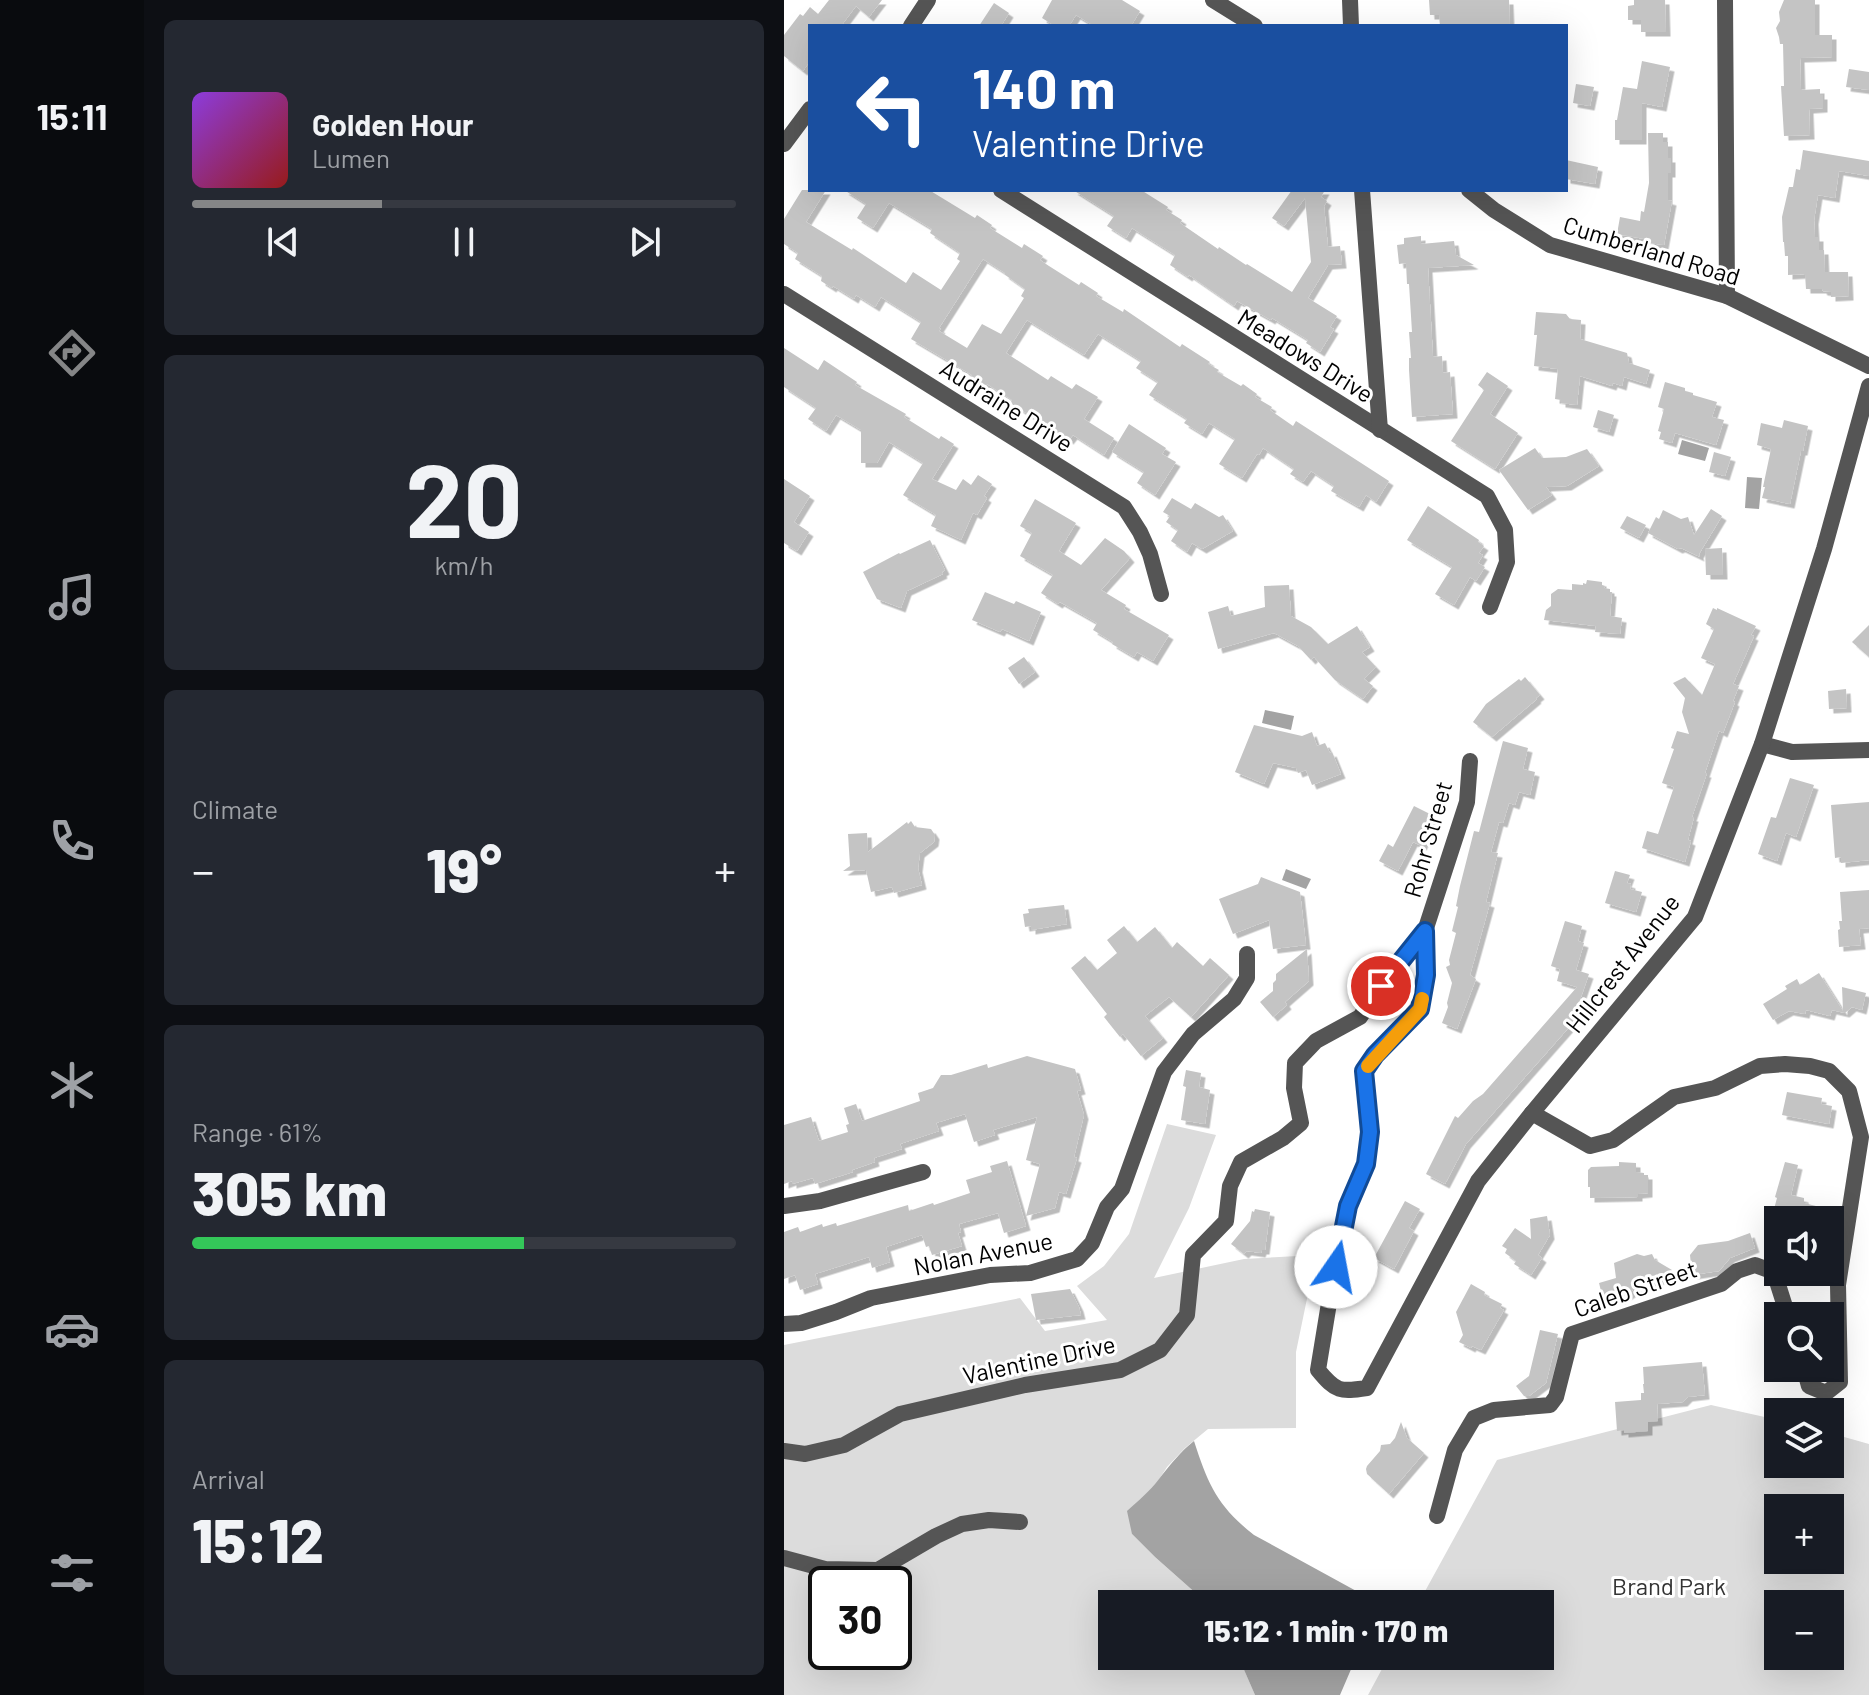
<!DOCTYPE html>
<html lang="en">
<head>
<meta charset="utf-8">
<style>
  body { margin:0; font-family:Barlow,sans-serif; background:#242831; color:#f1f3f6; height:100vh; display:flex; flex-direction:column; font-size:30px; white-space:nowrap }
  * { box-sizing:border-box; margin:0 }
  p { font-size:26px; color:#9ea1a6 }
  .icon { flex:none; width:44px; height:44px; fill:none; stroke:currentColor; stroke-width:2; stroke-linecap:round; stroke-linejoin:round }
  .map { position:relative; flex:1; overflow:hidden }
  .sheet { display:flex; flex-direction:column; gap:20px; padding:20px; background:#0d0f14; width:640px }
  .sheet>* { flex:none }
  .hud { position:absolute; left:24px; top:24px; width:760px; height:168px; border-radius:0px; box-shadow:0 8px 32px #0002; background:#1a4fa0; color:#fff; overflow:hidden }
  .controls { position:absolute; left:980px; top:1206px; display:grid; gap:16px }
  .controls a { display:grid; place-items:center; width:80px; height:80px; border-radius:0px; background:#171b24; box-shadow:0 8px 32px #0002; font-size:40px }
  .speed { position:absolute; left:24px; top:1566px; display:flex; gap:16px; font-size:40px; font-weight:700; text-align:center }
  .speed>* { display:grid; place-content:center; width:104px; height:104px; border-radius:50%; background:#171b24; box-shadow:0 8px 32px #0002; line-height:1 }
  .speed .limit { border:4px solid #111; border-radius:12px; background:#fff; color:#111 }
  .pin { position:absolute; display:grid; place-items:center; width:68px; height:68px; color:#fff; margin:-34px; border:4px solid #fff; border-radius:50%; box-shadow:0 2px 8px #0007 }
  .me { position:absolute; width:88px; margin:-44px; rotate:12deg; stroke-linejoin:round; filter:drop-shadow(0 0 6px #0008) }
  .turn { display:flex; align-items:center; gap:28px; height:168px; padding:0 32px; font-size:36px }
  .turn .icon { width:104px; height:104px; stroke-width:2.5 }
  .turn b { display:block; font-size:56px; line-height:68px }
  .big { font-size:60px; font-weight:800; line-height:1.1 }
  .sheet .tile { flex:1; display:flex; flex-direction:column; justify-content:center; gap:12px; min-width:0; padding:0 28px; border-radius:12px; background:#242831 }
  .sheet .dial { align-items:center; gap:0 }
  .dial b { font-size:104px; line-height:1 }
  .song { display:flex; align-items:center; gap:24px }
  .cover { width:96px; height:96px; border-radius:12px; background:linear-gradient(135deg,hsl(270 70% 55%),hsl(0 70% 35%)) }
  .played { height:8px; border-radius:4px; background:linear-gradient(90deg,#858687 35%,#363941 35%) }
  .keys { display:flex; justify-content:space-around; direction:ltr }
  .heat { display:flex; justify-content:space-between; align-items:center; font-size:44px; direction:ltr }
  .charge { height:12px; border-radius:6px; background:linear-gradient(90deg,#34c759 61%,#363941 0) }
  .trip { position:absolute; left:314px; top:1590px; width:456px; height:80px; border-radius:0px; background:#171b24; box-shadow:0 8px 32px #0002; font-weight:800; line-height:80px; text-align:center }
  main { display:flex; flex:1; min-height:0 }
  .dock { display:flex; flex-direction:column; width:144px; justify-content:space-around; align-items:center; background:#090b0e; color:#9ea1a6 }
  .dock .icon { width:56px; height:56px }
  .dock .selected { color:#858687 }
  .dock b { font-size:36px; color:#f1f3f6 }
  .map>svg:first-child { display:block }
</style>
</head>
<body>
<main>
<nav class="dock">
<b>15:11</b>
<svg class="icon selected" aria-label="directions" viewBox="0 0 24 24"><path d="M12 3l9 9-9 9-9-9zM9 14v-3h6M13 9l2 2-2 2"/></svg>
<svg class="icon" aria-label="music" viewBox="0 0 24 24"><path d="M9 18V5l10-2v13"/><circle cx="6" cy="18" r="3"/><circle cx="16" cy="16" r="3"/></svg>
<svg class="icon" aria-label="phone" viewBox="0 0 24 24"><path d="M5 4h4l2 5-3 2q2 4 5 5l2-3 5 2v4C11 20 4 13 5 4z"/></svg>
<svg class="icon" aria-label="climate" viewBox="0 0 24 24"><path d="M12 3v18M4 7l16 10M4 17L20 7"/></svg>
<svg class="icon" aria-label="car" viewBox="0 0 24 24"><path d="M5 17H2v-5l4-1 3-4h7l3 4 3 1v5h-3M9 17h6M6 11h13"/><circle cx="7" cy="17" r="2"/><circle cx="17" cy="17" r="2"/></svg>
<svg class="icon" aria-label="filters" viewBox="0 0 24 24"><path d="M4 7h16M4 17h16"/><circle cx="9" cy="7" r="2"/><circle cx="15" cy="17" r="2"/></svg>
</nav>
<section class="sheet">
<div class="tile">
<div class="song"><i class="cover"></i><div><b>Golden Hour</b><p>Lumen</p></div></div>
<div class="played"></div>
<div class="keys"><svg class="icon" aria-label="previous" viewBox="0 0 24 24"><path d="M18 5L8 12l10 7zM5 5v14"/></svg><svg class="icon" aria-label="pause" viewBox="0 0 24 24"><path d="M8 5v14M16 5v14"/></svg><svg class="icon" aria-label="next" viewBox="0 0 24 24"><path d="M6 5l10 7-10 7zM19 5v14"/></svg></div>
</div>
<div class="tile dial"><b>20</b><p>km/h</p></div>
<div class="tile"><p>Climate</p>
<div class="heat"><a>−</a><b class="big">19°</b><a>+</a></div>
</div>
<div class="tile"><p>Range · 61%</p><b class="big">305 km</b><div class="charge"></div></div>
<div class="tile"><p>Arrival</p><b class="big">15:12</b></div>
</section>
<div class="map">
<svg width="1085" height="1695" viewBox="0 0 1085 1695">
  <defs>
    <filter id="shadow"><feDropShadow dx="4.5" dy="4.5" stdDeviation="0" flood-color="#0004"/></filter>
  </defs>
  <rect width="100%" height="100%" fill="#fff"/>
  <g fill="#dcdcdc" fill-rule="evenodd">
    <path d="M383 1124 432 1135 405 1208 370 1278 460 1259 532 1255 512 1352V1428L424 1429 401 1448 383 1467 374 1481 348 1534 371 1557 424 1604H328V1656H454L471 1695H0V1345L236 1298 261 1331 323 1320 293 1286 320 1266 345 1234ZM42 1584H110V1652H42Z"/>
    <path d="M927 1405 994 1420V1464H1046V1433L1085 1444V1695H584L605 1656H756V1604H634L713 1460ZM994 1508H1046V1560H994ZM994 1604H1046V1656H994Z"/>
  </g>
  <g fill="#a3a3a3">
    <polygon points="898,440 925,448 921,461 894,454"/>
    <polygon points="963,477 978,478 975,509 961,508"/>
    <polygon points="481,710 510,716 507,730 478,723"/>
    <polygon points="502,869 527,879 522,889 498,880"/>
    <path d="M410 1441C424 1484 433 1506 470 1535L596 1604H424L371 1557 348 1534 343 1511C354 1501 366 1491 375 1479 386 1465 396 1452 410 1441Z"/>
    <polygon points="454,1656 576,1656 568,1667 556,1695 471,1695"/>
  </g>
  <g fill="#c4c4c4" fill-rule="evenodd" filter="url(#shadow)">
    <polygon points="45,0 98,0 85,17 72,6 57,26 26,26 26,61 19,71 0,56 0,35 16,14 19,16 26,7 34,14"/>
    <polygon points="268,0 338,0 356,11 347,26 310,26 292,15 285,26 271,26 258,18"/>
    <polygon points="645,0 725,0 726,26 656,26 655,15 646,15"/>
    <polygon points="850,0 881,0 882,32 857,32 857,20 844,20 844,6 850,5"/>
    <polygon points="1000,0 1031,0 1031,35 1048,35 1048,57 1016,58 1017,90 1036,89 1036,95 1039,95 1039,108 1025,109 1026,135 1000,136 997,86 1000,86 999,44 996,44 995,37 992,28 996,21 995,12"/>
    <polygon points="210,3 225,13 217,26 195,26"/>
    <polygon points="858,61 886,67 878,107 858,103 858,140 831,140 831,120 833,120 839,87 853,89"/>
    <polygon points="1065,69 1085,72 1085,90 1062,87"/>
    <polygon points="792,84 810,87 806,106 789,103"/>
    <polygon points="864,133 879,133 879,142 884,142 884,158 887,158 887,173 884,173 884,200 888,201 880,245 865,243 866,240 833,234 836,217 856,221 857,211 860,212 865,183"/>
    <polygon points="1019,150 1085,161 1085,176 1055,171 1051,198 1034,195 1030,220 1031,237 1035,237 1035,250 1040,250 1041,272 1064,272 1065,296 1047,297 1047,292 1039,291 1038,289 1022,289 1021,274 1004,275 1004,256 1001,256 1000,242 999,242 998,217 1005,187 1009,187 1012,169 1016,170"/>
    <polygon points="782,160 814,167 811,184 782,179"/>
    <path d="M18 190H42L22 222 68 250 69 248 122 283 129 272 157 290 176 261 173 259 176 253 146 233 148 229 105 203 89 228 73 218 82 204 60 190H145L191 218 193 215 208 225 206 228 238 248 240 244 259 256 256 260 265 266 295 285 297 282 314 293 312 296 339 312 340 309 396 347 398 344 426 362 424 364 435 370 433 372 457 386 459 384 473 394 471 397 488 407 486 410 509 426 512 421 605 481 592 502 582 495 575 507 547 491 550 486 527 471 519 482 506 474 510 469 479 448 475 455 473 454 458 478 435 464 451 439 425 423 418 434 400 423 403 419 365 395 374 382 352 368 357 361 314 334 300 355 243 320 222 353 264 380 267 376 288 389 292 384 314 397 300 419 330 438 320 455 289 435 285 440 226 403 228 400 203 384 202 387 186 377 188 375 127 339 137 322 97 297 91 307 72 295 70 299 49 286 48 288 37 281 38 276 11 259 14 253 0 244V219ZM199 259 221 273 220 274 241 289 237 296 240 298 217 334 198 324 183 348 155 331 157 329 155 328Z"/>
    <polygon points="289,190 357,190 384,207 382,210 398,220 396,223 434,249 435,247 462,265 463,264 508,292 527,262 521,198 500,226 488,218 508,190 541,190 537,197 543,201 540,206 544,247 556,246 558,264 544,265 524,298 553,316 546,327 550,329 536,352 522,343 524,340 488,318 487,320 453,301 450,306 405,275 404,277 386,265 391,255 348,228 342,238 323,226 330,216"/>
    <polygon points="637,236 637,244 670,241 672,255 690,265 644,268 649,357 658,356 659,373 666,372 669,414 628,417 625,370 625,358 627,358 625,332 628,332 625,284 623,284 622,263 615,264 613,245 620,244 620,238"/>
    <polygon points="752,312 782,314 786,319 797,320 796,339 843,353 845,363 866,370 862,384 840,377 838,386 829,383 828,386 796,376 793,405 777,403 777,400 771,399 774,369 750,366 753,335 750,335"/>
    <polygon points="0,348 34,370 40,360 73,382 71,385 122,414 120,417 155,439 157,436 170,444 148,479 172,490 179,479 187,485 194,475 208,484 200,496 203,498 193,515 189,513 177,540 147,526 152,515 119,495 139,463 105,442 93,463 77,463 77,430 52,415 42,431 24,419 32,408 0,387"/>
    <polygon points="703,372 724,386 706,414 734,433 711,469 667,441 700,390 694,385"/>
    <polygon points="881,382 901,388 901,391 909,393 909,395 933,402 928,417 940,420 932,445 891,433 888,443 875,439 877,432 874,431 880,409 874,407"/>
    <polygon points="814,410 830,415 825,432 809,427"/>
    <polygon points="1000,420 1024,426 1019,451 1017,451 1006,504 978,498 981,487 979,487 987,449 973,445 977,423 998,428"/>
    <polygon points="345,424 382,448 378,454 392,462 371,495 353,483 360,472 328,452"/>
    <polygon points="751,448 758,458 782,457 803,449 815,466 783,486 762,487 768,495 744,510 715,470"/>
    <polygon points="930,452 947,457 941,476 925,472"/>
    <polygon points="0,479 26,496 10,522 25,532 13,551 0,543"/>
    <polygon points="388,498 407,509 411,503 435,517 439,515 449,531 418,549 408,543 403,552 387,541 394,530 382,522 386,516 379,512"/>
    <polygon points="251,499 292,523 275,551 297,565 321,538 340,551 346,558 317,590 342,605 340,609 385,635 369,661 353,652 350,657 328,644 329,642 309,630 313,623 276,602 274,604 257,593 269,575 236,556 248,533 236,526"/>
    <polygon points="644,506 695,540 694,542 700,546 695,553 699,555 694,563 701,567 692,581 686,577 670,605 651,594 668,567 623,540"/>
    <polygon points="927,509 938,516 915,554 916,557 897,548 894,549 864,533 872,517 875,519 879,510 897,519 904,517 910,535"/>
    <polygon points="843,516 862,525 855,538 836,528"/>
    <polygon points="146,540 161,570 158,572 159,574 123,591 117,608 93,599 79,572 115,553 116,554"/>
    <polygon points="938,548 939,575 922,575 921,549"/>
    <polygon points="803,580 818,582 818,585 821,586 820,588 826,589 826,592 828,592 826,616 838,618 836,634 811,632 812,626 760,620 762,610 767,606 767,594 774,589 788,590 788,584 799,585 799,583 802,584"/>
    <polygon points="505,585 507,616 527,627 544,644 573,626 586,647 578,652 592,667 580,679 589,686 579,699 551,680 530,657 527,660 514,646 490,633 434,649 424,612 444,606 447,616 481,607 480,586"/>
    <polygon points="201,592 230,604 232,601 257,612 245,641 218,629 216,632 188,620"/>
    <polygon points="929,608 933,610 933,608 972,626 967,635 970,636 949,684 955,686 949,701 951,702 939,733 935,731 921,773 923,773 908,817 910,817 904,840 907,841 901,862 858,848 863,831 874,834 890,787 878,783 890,749 887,748 893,731 905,734 898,712 901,698 889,683 901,677 918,695 931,664 917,658 930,629 922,624"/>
    <polygon points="1085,625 1085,657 1068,642"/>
    <polygon points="240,657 251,672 235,684 224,668"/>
    <polygon points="741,677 756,695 752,698 753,699 708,737 689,722 702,704 735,679 737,681"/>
    <polygon points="1062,689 1063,708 1045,709 1044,691"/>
    <polygon points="470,725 518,736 528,732 533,746 541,743 546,753 548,752 557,774 528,785 522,770 514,773 512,768 489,763 480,784 451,772"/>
    <polygon points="719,741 744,748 739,769 751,772 746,795 735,792 731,805 725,803 719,823 715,822 707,852 714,853 702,902 706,903 686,975 692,979 673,1029 658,1023 664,1007 663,1003 668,983 662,967 666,965 665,960 672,933 668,931 674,907 672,906 676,886 690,831 695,832"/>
    <polygon points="1006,778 1030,785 1012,837 1002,833 993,861 974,854 987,817 992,818"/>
    <polygon points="1085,802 1085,860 1057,863 1057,857 1051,858 1047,805"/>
    <polygon points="630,806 652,817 638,846 629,842 614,871 595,861 604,844 609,847"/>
    <polygon points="127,821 131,827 147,829 151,835 150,842 136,853 134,868 138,885 110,893 108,887 87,892 82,870 59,871 66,866 64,834 83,833 84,852 123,822 124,824"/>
    <polygon points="831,871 846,875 843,883 847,884 846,889 858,892 852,912 821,903"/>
    <polygon points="477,877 516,892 522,945 489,949 485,920 449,934 435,899 474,884"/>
    <polygon points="1085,890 1085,928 1075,929 1077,945 1055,947 1054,930 1056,929 1055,921 1058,921 1056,892"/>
    <polygon points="280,905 283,924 247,930 247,926 241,927 239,914 245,913 244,909"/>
    <polygon points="781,921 798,926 794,941 800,943 792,970 805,974 796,1000 802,1005 793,1014 795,1016 682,1144 661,1184 642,1174 671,1116 674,1118 689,1101 699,1094 793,987 773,981 776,969 767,966"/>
    <polygon points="340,926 353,942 371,927 388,948 393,942 419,966 426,958 445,975 407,1017 385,997 361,1016 379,1038 357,1056 339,1034 336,1037 320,1017 323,1014 287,968 301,956 313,970 333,953 323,940"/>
    <polygon points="523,949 525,981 501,1002 503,1005 489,1017 476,1002 489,991 489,983 492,980 492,974"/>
    <polygon points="1035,973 1059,1011 1058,987 1082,993 1078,1010 1068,1007 1061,1013 1048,1010 1046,1016 1022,1010 1021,1014 1005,1011 989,1020 979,1004 1003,989 1001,986 1013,979 1016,985"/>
    <polygon points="243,1056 291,1069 297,1090 293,1091 300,1115 290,1157 293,1158 282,1194 275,1192 271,1208 242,1216 256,1164 242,1160 253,1117 209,1130 211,1135 190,1142 181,1114 152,1123 155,1131 116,1144 118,1149 90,1158 91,1162 68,1170 69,1172 31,1184 29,1178 8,1184 8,1181 0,1184 0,1125 27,1117 35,1141 64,1132 62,1125 65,1124 60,1108 72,1104 78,1121 136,1101 134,1093 149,1088 157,1075 167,1075 203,1064 204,1068"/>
    <polygon points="402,1070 417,1073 415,1087 426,1090 421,1124 397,1120 402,1087 399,1086"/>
    <polygon points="1003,1092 1038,1098 1037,1104 1048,1106 1045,1124 998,1115"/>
    <polygon points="223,1161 242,1226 220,1233 214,1213 175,1224 177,1232 174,1233 178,1246 148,1255 145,1246 142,1247 138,1235 102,1247 106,1262 88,1268 85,1257 31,1274 34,1284 16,1290 11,1275 0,1279 0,1232 14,1227 16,1232 38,1224 39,1227 52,1223 53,1226 124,1205 125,1211 149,1203 150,1205 186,1193 182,1180 208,1172 206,1166"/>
    <polygon points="835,1162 852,1163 852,1172 860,1173 860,1175 864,1175 864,1193 854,1194 854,1197 806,1198 806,1187 804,1187 804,1170 807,1167 835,1166"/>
    <polygon points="1001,1162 1014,1165 1007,1195 1020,1198 1020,1203 1032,1206 1029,1220 987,1220 993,1198 991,1197"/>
    <polygon points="621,1201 636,1209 625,1228 630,1231 610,1269 590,1258"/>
    <polygon points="471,1209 486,1212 481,1250 478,1250 477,1253 463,1251 460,1254 447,1244 466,1221 468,1211 470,1212"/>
    <polygon points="763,1216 766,1235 754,1255 758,1258 747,1275 730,1264 732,1261 721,1253 723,1249 718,1246 731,1228 747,1239 746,1219"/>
    <polygon points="966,1233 971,1248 946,1258 935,1271 908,1275 906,1255 914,1245 944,1241"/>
    <polygon points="853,1254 860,1256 868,1254 871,1260 888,1270 881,1277 869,1284 858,1288 850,1287 847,1293 836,1300 835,1295 819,1299 815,1283 832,1278 830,1263"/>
    <polygon points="687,1284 701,1292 700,1295 718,1304 716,1308 720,1310 697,1350 688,1346 687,1348 675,1342 679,1335 672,1312"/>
    <polygon points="286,1289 295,1307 297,1315 252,1320 247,1294"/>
    <polygon points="756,1330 774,1334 762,1383 745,1396 740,1396 732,1386 745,1376"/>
    <polygon points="918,1362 921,1395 904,1397 899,1402 873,1404 874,1421 864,1422 864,1431 840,1433 840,1430 833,1431 831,1402 857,1400 857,1393 860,1393 859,1384 860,1384 859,1367"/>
    <polygon points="617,1422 623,1438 640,1453 605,1494 583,1474 582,1469 583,1466 596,1451 597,1445 606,1444 611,1438"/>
  </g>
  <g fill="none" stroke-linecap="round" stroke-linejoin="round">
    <g stroke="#555" stroke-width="16">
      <polyline points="429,0 471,26"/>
      <polyline points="566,0 567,26"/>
      <polyline points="941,0 943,296"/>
      <polyline points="127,26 144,0"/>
      <polyline points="0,144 26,109"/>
      <polyline points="217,190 703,496 721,530 723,562 706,607"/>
      <polyline points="578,190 596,430"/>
      <polyline points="685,190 710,210 766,245 943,296 1085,366"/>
      <polyline points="0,294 340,507 356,532 366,554 377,594"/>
      <polyline points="978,744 1008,752 1085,750"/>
      <path d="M686 761 683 802 641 931 642 975 636 1009 591 1055 580 1071 586 1132 582 1164 564 1206 546 1297 534 1370C552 1392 556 1392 583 1388L694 1181 748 1113 911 917 978 744 1040 549 1085 386"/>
      <polyline points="748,1113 806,1146 829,1140 890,1097 931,1088 976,1066 1001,1064 1026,1066 1045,1071 1065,1091 1077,1137 1054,1285 1056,1382 1042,1393 1025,1386 1020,1368"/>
      <polyline points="0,1206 36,1201 139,1172"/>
      <polyline points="0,1324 17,1323 52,1312 87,1298 206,1275 246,1273 293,1259 308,1243 323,1207 338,1189 380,1072 409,1034 450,999 463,978 463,954"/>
      <polyline points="0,1451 21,1454 60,1445 116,1414 241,1385 336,1370 376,1350 403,1315 409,1255 442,1221 446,1186 457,1162 499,1138 517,1123 510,1088 511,1063 532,1041 576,1017 597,986 641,931"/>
      <polyline points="653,1516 671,1450 690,1418 710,1410 766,1405 772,1397 788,1334 937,1284 953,1271 971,1265 990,1272 1004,1316"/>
      <polyline points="0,1558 41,1569 94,1570 152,1536 178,1524 205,1520 236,1522"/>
    </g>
  </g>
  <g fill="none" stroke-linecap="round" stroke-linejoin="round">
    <g stroke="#114b97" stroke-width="20">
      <polyline id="route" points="552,1267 564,1206 582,1164 586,1132 580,1071 591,1055 636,1009 642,975 641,931 597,986"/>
    </g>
    <use href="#route" stroke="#1a73e8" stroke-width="14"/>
    <polyline stroke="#f59e0b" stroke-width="14" points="584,1066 636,1009 638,999"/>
  </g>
  <g text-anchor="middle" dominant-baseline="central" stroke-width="6" stroke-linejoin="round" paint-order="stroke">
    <g font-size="24" fill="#000" stroke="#fff">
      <text transform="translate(868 250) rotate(17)">Cumberland Road</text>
      <text transform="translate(522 355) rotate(32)">Meadows Drive</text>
      <text transform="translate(223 405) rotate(32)">Audraine Drive</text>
      <text transform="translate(643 839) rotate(-74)">Rohr Street</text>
      <text transform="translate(838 963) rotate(-52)">Hillcrest Avenue</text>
      <text transform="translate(199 1253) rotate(-11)">Nolan Avenue</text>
      <text transform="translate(851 1288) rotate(-19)">Caleb Street</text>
      <text transform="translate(255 1359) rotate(-12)">Valentine Drive</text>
    </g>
    <g font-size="24" fill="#333" stroke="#fff">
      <text x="885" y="1585">Brand Park</text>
    </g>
  </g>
</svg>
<div class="controls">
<a><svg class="icon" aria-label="sound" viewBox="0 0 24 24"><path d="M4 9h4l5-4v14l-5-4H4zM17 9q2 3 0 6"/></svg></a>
<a><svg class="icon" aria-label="search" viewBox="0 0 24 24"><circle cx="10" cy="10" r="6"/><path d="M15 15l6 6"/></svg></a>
<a><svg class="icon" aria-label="layers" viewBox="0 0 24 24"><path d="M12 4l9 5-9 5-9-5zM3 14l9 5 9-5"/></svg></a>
<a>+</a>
<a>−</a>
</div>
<div class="speed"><div class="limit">30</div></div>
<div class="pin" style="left:597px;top:986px;background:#d93025"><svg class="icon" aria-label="arrive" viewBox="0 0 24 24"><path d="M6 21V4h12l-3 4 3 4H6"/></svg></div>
<svg class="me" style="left:552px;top:1267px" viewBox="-20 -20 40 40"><circle r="19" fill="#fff"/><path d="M0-13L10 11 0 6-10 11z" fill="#1a73e8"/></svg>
<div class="trip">15:12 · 1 min · 170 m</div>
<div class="hud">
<div class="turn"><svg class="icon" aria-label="left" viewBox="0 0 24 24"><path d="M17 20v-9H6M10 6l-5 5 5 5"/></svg><div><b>140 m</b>Valentine Drive</div></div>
</div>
</div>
</main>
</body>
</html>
